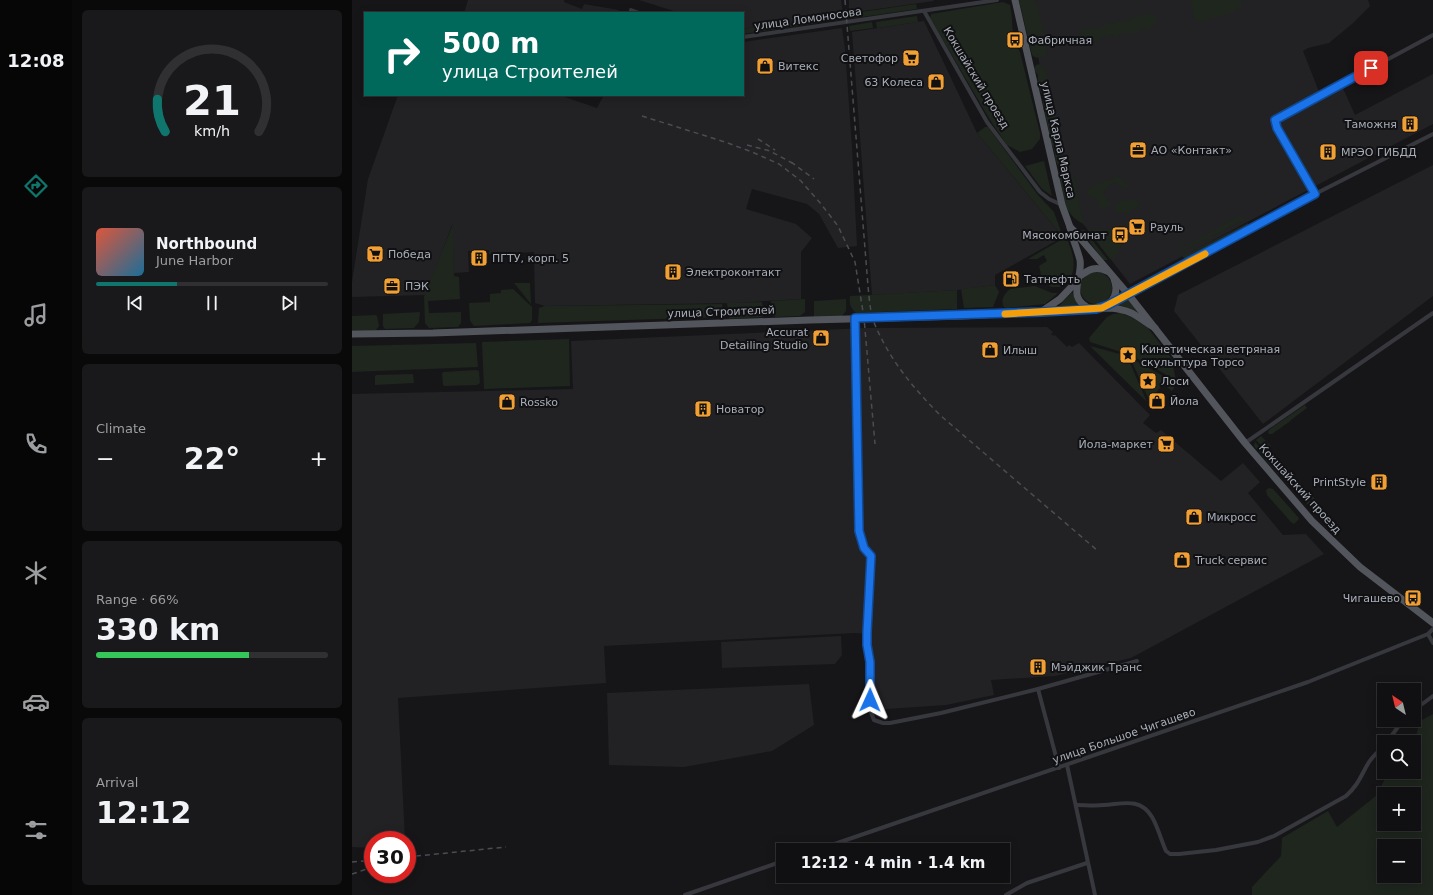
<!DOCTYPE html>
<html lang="en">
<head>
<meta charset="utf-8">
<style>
  body { margin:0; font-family:"DejaVu Sans",sans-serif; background:#19191b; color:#f1f3f6; height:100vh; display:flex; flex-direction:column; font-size:15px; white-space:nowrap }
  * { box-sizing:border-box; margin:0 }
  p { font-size:13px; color:#9c9d9f }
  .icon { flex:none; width:22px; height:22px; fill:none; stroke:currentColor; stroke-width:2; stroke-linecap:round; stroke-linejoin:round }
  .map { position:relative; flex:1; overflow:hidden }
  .sheet { display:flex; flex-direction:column; gap:10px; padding:10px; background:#09090a; width:280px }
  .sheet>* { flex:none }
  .guide { position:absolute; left:12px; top:12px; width:380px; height:84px; border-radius:0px; box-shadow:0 2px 10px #0003,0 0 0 1px #303032; background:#00695c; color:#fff; overflow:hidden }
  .needle { width:26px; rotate:325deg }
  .buttons { position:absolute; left:1025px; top:683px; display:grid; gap:8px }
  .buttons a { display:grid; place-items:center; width:44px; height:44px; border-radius:0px; background:#101012; box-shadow:0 2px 10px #0003,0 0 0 1px #303032; font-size:20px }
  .speed { position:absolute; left:12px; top:831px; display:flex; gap:8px; font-size:20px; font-weight:700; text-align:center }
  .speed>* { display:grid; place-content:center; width:52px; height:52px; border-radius:50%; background:#101012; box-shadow:0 2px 10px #0003,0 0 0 1px #303032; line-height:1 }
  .speed .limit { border:6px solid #d22; background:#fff; color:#111 }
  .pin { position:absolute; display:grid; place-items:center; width:34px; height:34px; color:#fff; margin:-17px; border-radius:8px; box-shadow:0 2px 6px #0006 }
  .me { position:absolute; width:44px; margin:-22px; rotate:1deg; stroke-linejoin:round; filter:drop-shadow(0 0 3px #0008) }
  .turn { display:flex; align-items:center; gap:14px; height:84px; padding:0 12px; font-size:18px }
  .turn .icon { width:52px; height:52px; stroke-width:2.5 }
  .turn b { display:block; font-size:28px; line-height:34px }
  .big { font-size:30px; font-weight:700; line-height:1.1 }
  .sheet .card { flex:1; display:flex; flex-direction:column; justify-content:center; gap:6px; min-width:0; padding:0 14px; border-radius:6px; background:#19191b }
  .sheet .dial { align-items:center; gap:0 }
  .dial svg { height:104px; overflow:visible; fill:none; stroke:#303032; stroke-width:7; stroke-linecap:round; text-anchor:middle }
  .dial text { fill:#f1f3f6; stroke:none }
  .song { display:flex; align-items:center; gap:12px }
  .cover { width:48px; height:48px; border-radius:6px; background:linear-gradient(135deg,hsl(10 70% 55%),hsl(200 70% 35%)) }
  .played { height:4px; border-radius:2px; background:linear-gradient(90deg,#0f766e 35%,#303032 35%) }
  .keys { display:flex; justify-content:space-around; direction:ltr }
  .heat { display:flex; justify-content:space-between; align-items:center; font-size:22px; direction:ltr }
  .charge { height:6px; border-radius:3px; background:linear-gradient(90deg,#34c759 66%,#303032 0) }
  .trip { position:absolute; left:424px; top:843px; width:234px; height:40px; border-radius:0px; background:#101012; box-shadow:0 2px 10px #0003,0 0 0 1px #303032; font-weight:700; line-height:40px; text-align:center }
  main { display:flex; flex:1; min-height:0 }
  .menu { display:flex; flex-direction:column; width:72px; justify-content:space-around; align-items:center; background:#060607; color:#9c9d9f }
  .menu .icon { width:28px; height:28px }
  .menu .selected { color:#0f766e }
  .menu b { font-size:18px; color:#f1f3f6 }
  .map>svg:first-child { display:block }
</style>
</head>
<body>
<main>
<nav class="menu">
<b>12:08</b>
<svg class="icon selected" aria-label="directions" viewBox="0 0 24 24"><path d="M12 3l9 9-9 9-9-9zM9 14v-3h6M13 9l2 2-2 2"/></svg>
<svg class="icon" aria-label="music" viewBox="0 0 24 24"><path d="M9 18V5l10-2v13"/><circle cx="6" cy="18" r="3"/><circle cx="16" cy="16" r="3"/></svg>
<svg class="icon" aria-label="phone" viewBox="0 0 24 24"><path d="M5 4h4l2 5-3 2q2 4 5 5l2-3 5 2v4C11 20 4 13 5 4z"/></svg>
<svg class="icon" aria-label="climate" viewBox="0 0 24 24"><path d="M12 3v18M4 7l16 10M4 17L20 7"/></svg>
<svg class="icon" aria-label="car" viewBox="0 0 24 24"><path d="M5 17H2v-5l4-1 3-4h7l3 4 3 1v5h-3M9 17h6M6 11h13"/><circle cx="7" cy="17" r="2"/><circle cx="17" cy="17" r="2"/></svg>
<svg class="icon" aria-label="filters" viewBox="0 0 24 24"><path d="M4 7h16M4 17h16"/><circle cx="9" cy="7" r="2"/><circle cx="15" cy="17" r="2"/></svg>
</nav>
<section class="sheet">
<div class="card dial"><svg viewBox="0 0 100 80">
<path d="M14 69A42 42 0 1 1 86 69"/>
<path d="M14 69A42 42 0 0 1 8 44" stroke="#0f766e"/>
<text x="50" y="56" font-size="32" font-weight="700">21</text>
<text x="50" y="72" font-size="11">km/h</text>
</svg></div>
<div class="card">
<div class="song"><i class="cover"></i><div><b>Northbound</b><p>June Harbor</p></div></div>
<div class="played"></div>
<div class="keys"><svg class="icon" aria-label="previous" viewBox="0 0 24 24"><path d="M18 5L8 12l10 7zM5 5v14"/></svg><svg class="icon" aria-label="pause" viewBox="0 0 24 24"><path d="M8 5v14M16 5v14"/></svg><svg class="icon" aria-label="next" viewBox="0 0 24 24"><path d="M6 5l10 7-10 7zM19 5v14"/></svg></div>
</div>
<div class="card"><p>Climate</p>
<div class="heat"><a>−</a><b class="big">22°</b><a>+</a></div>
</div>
<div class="card"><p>Range · 66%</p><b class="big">330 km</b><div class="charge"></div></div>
<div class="card"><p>Arrival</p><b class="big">12:12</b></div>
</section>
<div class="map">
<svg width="1081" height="895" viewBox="0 0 1081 895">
  <rect width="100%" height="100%" fill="#161618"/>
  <g fill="#222225">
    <polygon points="116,0 212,0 212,2 230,9 232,4 267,10 266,13 112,13"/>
    <polygon points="287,0 489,0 491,14 391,29 391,13 328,13"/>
    <polygon points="497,0 581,0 582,1 497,13"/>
    <polygon points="674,0 1016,0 1018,6 1000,24 977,43 956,48 951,51 969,97 990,86 1003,115 1081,74 1081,124 778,284 718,207"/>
    <polygon points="572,21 625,133 711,237 643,275 643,285 605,290 520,295 500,32"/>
    <polygon points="490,28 493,49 500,147 505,246 486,248 467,214 455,204 400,189 394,209 444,224 460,238 449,252 449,299 383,303 193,306 183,303 182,252 137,254 137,250 116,251 117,272 102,273 100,225 74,295 0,297 0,282 16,179 46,95 207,95 245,108 252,95 391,95 391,42"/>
    <polygon points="1081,165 1081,296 911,424 822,311 826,295"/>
    <polygon points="695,327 701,332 699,334 702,336 703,335 715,347 717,345 720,347 727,343 798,415 791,423 804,433 809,430 869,481 891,463 908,482 896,493 931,535 954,534 972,554 779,658 703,676 639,680 642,695 594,705 520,710 517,634 503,633 252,646 254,683 46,698 53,840 21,840 21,848 0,847 0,394 221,389 219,341 515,328"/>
    <polygon points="489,636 490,655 483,664 370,668 369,642"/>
    <polygon points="457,684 462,725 420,751 332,767 257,765 255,693"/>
  </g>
  <g fill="#1e261e" fill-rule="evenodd">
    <path d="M667 0H681L685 5 692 33 689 35V39L694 44 693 48 695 52 693 56C688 58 684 59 680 55Z"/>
    <path d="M839 0H889V6C878 18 862 15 848 22L842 19C842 11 838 7 839 0Z"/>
    <path d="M651 2 658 5C662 23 658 36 668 52L688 133V139L680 149 668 152 655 145 638 120 578 18 579 14Z"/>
    <polygon points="564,4 565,9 496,19 495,14"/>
    <polygon points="491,14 492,14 493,19 391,34 391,29"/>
    <path d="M799 14 804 18V24L796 30 790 28 784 33H771L764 37 760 34 756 37 752 36C747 41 737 43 730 41L728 35V30C732 29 743 28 747 29L756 23 762 24 763 22 767 21 769 23 784 17Z"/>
    <polygon points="565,16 566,22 525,28 524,22"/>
    <polygon points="520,22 521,28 498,31 497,26"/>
    <path d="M687 64 692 68 695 74 698 91 702 103 704 121 710 139 709 145 712 156 717 157 718 165 707 167C702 159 704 157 702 149 699 142 695 140 697 131L691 103 692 97C687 90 685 82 686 75L682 70 683 66Z"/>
    <polygon points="633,127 636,127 686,195 702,212 711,237 625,133"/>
    <polygon points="692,161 700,196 690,189 673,166"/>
    <path d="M710 170 717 171 721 174 732 224C711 215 710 193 705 174Z"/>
    <path d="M764 177H767L777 186 774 189C759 179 763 182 751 192L757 203V206L750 209 746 205 745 199 739 196 735 195V191L739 187Z"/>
    <path d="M771 199 773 201C779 198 785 199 788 205L780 210 776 215 775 213 770 212 765 214 762 206Z"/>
    <polygon points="889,216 893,219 828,252 828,250 831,248 883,218"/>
    <polygon points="896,223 896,226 893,228 836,258 833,259 830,256"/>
    <polygon points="101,224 102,276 107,277 108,299 76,301 77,313 109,312 109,323 106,327 77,328 73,323 72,297"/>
    <path d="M754 229C772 232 775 250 758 259L736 230Z"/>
    <polygon points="729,230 732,230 756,260 751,260"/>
    <path d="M714 237C722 254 727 272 712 287H699L690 279 687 266 695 261 692 255 685 259H676Z"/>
    <circle cx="744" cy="288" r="16"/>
    <polygon points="162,283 178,283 179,304"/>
    <polygon points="643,285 647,292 641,307 612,308 609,289"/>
    <path d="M683 286 700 293H706L693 304 655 308 652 307C648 300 653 293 658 289Z"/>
    <polygon points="161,289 180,307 180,320 178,323 122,326 118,321 117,303 138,302 138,294 149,293 149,290"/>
    <path d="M605 290V309L504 313C498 307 497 304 498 296Z"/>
    <polygon points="720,292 727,305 707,306"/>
    <polygon points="775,297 789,314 774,307 760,304"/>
    <polygon points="453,299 453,312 448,316 423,317 419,310 419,301"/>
    <polygon points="494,299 494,311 490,316 462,317 462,301"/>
    <polygon points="410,302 411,309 414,309 413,314 410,317 377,319 375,303"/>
    <polygon points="370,304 371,314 367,317 186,323 187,308 193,306"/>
    <polygon points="68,312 67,322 62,328 33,329 31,326 31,314"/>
    <polygon points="769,313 781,318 796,328 819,358 824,380 784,358 783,352 779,348 772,349 769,352 738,342 737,338 755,317 761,314"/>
    <polygon points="24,315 25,316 27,326 24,330 0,330 0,316"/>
    <polygon points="217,339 218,386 132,389 130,342"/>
    <polygon points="124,343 126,367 0,372 0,346"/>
    <polygon points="738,346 768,354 771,361 778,363 795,402"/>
    <polygon points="782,360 822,382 822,388 820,391 811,384 803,394 804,395 798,402 780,362"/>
    <polygon points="124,370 127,371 128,383 125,385 93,386 91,385 90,373 92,372"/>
    <polygon points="61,374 62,383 23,385 23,376 25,375"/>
    <polygon points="953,405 955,408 939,420 937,422 920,434 917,434 916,432 918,429"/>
    <polygon points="909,436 919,446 919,451 965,501 963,503 904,440"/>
    <polygon points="903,442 963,507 963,512 919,466 902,446"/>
    <polygon points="917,488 921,489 946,517 947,519 942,524 939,522 915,495 914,490"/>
    <path d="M1081 714V895H900V887L929 856 930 838 976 811 985 827 1025 795 1036 772H1062V742H1059L1064 736 1068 721ZM1032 794H1062V824H1032ZM1032 846H1062V876H1032Z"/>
  </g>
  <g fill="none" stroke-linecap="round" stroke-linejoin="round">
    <g stroke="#37383d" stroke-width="4">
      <polyline points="279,10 287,13"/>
      <polyline points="572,11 635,122 688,192 697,199 710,205"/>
      <polyline points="391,37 645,0"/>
      <polyline points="963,194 925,128 923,120 1081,35"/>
      <polyline points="760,303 963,194 1081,134"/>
      <polyline points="503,319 507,531 512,549 519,556 515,645 518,662 519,690 518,710 522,720 531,723 538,723 589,713 686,689 785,661"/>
      <polyline points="893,443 1081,313"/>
      <polyline points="1076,634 1081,643"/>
      <polyline points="686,689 707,768"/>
      <polyline points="1062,710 1081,696"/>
      <polyline points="1035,742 1051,720"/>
      <polyline points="715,765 743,895"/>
      <path d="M724 805C733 805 742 806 752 805 770 804 788 797 800 817 806 827 809 840 814 851L818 854H827L864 850 906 842 922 836 994 796C1007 784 1008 777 1017 762 1021 756 1027 751 1032 746"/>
      <polyline points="465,850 956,682 1076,634 1081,629"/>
      <polyline points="333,895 431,861"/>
      <polyline points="654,895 675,883 735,863"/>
    </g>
    <g stroke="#53555c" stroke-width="7">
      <polyline points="663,0 710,205 718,227 723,232 776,294 893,443 960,521 1008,567 1081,623"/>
      <path d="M718 227C720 238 725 248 728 260 731 279 713 298 739 309"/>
      <path d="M728 276C737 269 744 266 755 271"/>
      <path d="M750 308C762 302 767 292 762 279"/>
      <polyline points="689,312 708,299 726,280"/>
      <path d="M0 334 81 333 458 320 610 316 759 308C784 311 784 317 803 328"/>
    </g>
    <g stroke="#4a4c52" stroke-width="1.5" stroke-dasharray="5 4" stroke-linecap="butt">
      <path d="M493 0 516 286C517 297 518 309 521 320 536 358 561 388 589 416L746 551"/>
      <polyline points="290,116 373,142 400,152 427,164 449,181 469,204 486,226 503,262 512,318 523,444"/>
      <polyline points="406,139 423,150"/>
      <polyline points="395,145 418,151 442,164"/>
      <polyline points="439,162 462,179"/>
      <polyline points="55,857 154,847"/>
      <polyline points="0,862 21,860"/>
      <polyline points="0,874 21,867"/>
    </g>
  </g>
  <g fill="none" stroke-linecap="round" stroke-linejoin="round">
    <g stroke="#114b97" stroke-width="10">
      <polyline id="route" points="518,700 518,662 515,645 515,632 519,556 512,548 507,531 503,318 689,312 744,309 756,305 963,194 925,128 923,120 1019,68"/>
    </g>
    <use href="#route" stroke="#1a73e8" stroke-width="7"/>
    <polyline stroke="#f59e0b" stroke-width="7" points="653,314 750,308 853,254"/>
  </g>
  <defs>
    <g id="bus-square" transform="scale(0.9)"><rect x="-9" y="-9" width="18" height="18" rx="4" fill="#f2a033" stroke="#111113"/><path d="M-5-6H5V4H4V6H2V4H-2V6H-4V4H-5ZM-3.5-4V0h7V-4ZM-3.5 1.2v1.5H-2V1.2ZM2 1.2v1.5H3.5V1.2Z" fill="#111"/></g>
    <g id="supermarket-square" transform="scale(0.9)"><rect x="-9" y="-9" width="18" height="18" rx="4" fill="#f2a033" stroke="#111113"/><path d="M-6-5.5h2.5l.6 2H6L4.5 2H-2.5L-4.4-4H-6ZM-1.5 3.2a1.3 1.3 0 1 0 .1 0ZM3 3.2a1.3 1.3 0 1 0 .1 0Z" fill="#111"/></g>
    <g id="shop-square" transform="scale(0.9)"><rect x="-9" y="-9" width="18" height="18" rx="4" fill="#f2a033" stroke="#111113"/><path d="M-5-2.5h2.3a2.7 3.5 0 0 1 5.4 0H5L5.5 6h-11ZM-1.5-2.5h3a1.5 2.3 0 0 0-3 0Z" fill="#111"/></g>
    <g id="building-square" transform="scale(0.9)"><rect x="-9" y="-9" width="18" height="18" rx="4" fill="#f2a033" stroke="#111113"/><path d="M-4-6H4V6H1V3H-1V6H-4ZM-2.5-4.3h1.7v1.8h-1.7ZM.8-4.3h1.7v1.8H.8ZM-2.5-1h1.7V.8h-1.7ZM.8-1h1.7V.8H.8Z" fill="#111"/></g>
    <g id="office-square" transform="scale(0.9)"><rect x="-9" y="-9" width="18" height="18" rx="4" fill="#f2a033" stroke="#111113"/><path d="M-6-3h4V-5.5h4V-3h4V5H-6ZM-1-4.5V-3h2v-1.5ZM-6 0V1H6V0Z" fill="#111"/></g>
    <g id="fuel-square" transform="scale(0.9)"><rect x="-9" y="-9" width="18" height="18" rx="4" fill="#f2a033" stroke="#111113"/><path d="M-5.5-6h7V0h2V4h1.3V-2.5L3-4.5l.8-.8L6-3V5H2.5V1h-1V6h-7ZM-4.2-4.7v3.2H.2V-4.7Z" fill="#111"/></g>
    <g id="sight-square" transform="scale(0.9)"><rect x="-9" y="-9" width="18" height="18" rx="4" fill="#f2a033" stroke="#111113"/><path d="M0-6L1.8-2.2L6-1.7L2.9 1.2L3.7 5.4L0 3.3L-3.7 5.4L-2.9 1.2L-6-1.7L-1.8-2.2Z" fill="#111"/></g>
  </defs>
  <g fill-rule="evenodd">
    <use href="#bus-square" x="663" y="40"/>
    <use href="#supermarket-square" x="559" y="58"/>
    <use href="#shop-square" x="413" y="66"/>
    <use href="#shop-square" x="584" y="82"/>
    <use href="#building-square" x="1058" y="124"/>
    <use href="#office-square" x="786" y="150"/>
    <use href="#building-square" x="976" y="152"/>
    <use href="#supermarket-square" x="785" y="227"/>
    <use href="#bus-square" x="768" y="235"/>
    <use href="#supermarket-square" x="23" y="254"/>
    <use href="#building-square" x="127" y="258"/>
    <use href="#building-square" x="321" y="272"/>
    <use href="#fuel-square" x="659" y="279"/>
    <use href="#office-square" x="40" y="286"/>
    <use href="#shop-square" x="469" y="338"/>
    <use href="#shop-square" x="638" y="350"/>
    <use href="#sight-square" x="776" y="355"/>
    <use href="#sight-square" x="796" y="381"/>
    <use href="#shop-square" x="805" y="401"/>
    <use href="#shop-square" x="155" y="402"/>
    <use href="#building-square" x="351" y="409"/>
    <use href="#supermarket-square" x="814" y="444"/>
    <use href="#building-square" x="1027" y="482"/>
    <use href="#shop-square" x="842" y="517"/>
    <use href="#shop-square" x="830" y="560"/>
    <use href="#bus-square" x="1061" y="598"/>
    <use href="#building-square" x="686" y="667"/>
  </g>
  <g text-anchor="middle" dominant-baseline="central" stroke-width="4" stroke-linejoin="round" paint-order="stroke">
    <g font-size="11" fill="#a8aeb8" stroke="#111113">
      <text transform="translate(456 19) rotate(-8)">улица Ломоносова</text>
      <text transform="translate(624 78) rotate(59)">Кокшайский проезд</text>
      <text transform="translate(706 140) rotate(77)">улица Карла Маркса</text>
      <text transform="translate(369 312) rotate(-2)">улица Строителей</text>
      <text transform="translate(948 489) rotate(48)">Кокшайский проезд</text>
      <text transform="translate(772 736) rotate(-19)">улица Большое Чигашево</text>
    </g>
    <g font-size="11" fill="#a8aeb8" stroke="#111113" text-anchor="start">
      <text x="676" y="40">Фабричная</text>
      <text x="546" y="58" text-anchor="end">Светофор</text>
      <text x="426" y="66">Витекс</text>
      <text x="571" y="82" text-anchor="end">63 Колеса</text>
      <text x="1045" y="124" text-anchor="end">Таможня</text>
      <text x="799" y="150">АО «Контакт»</text>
      <text x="989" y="152">МРЭО ГИБДД</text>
      <text x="798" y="227">Рауль</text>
      <text x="755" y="235" text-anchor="end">Мясокомбинат</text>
      <text x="36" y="254">Победа</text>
      <text x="140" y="258">ПГТУ, корп. 5</text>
      <text x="334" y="272">Электроконтакт</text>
      <text x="672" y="279">Татнефть</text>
      <text x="53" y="286">ПЭК</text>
      <text x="456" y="332" text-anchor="end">Accurat<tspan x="456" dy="13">Detailing Studio</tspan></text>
      <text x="789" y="349">Кинетическая ветряная<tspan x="789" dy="13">скульптура Торсо</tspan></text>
      <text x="651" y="350">Илыш</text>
      <text x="809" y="381">Лоси</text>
      <text x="818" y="401">Йола</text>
      <text x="168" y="402">Rossko</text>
      <text x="364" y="409">Новатор</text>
      <text x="801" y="444" text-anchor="end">Йола-маркет</text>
      <text x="1014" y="482" text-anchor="end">PrintStyle</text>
      <text x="855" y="517">Микросс</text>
      <text x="843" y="560">Truck сервис</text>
      <text x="1048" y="598" text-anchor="end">Чигашево</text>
      <text x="699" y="667">Мэйджик Транс</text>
    </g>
  </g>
</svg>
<div class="buttons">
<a><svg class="needle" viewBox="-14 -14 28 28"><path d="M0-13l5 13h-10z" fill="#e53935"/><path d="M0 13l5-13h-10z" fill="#9c9d9f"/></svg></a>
<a><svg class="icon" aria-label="search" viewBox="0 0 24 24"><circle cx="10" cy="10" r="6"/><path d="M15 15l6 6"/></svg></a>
<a>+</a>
<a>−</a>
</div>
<div class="speed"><div class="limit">30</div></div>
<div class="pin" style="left:1019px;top:68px;background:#d93025"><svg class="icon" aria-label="arrive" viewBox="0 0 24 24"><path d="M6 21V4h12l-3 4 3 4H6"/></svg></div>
<svg class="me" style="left:518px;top:700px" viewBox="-20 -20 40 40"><path d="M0-17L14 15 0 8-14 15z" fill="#1a73e8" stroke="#fff" stroke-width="4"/></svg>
<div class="trip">12:12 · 4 min · 1.4 km</div>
<div class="guide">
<div class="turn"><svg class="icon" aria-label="right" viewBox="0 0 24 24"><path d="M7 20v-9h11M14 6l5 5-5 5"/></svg><div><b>500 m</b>улица Строителей</div></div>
</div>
</div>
</main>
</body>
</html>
